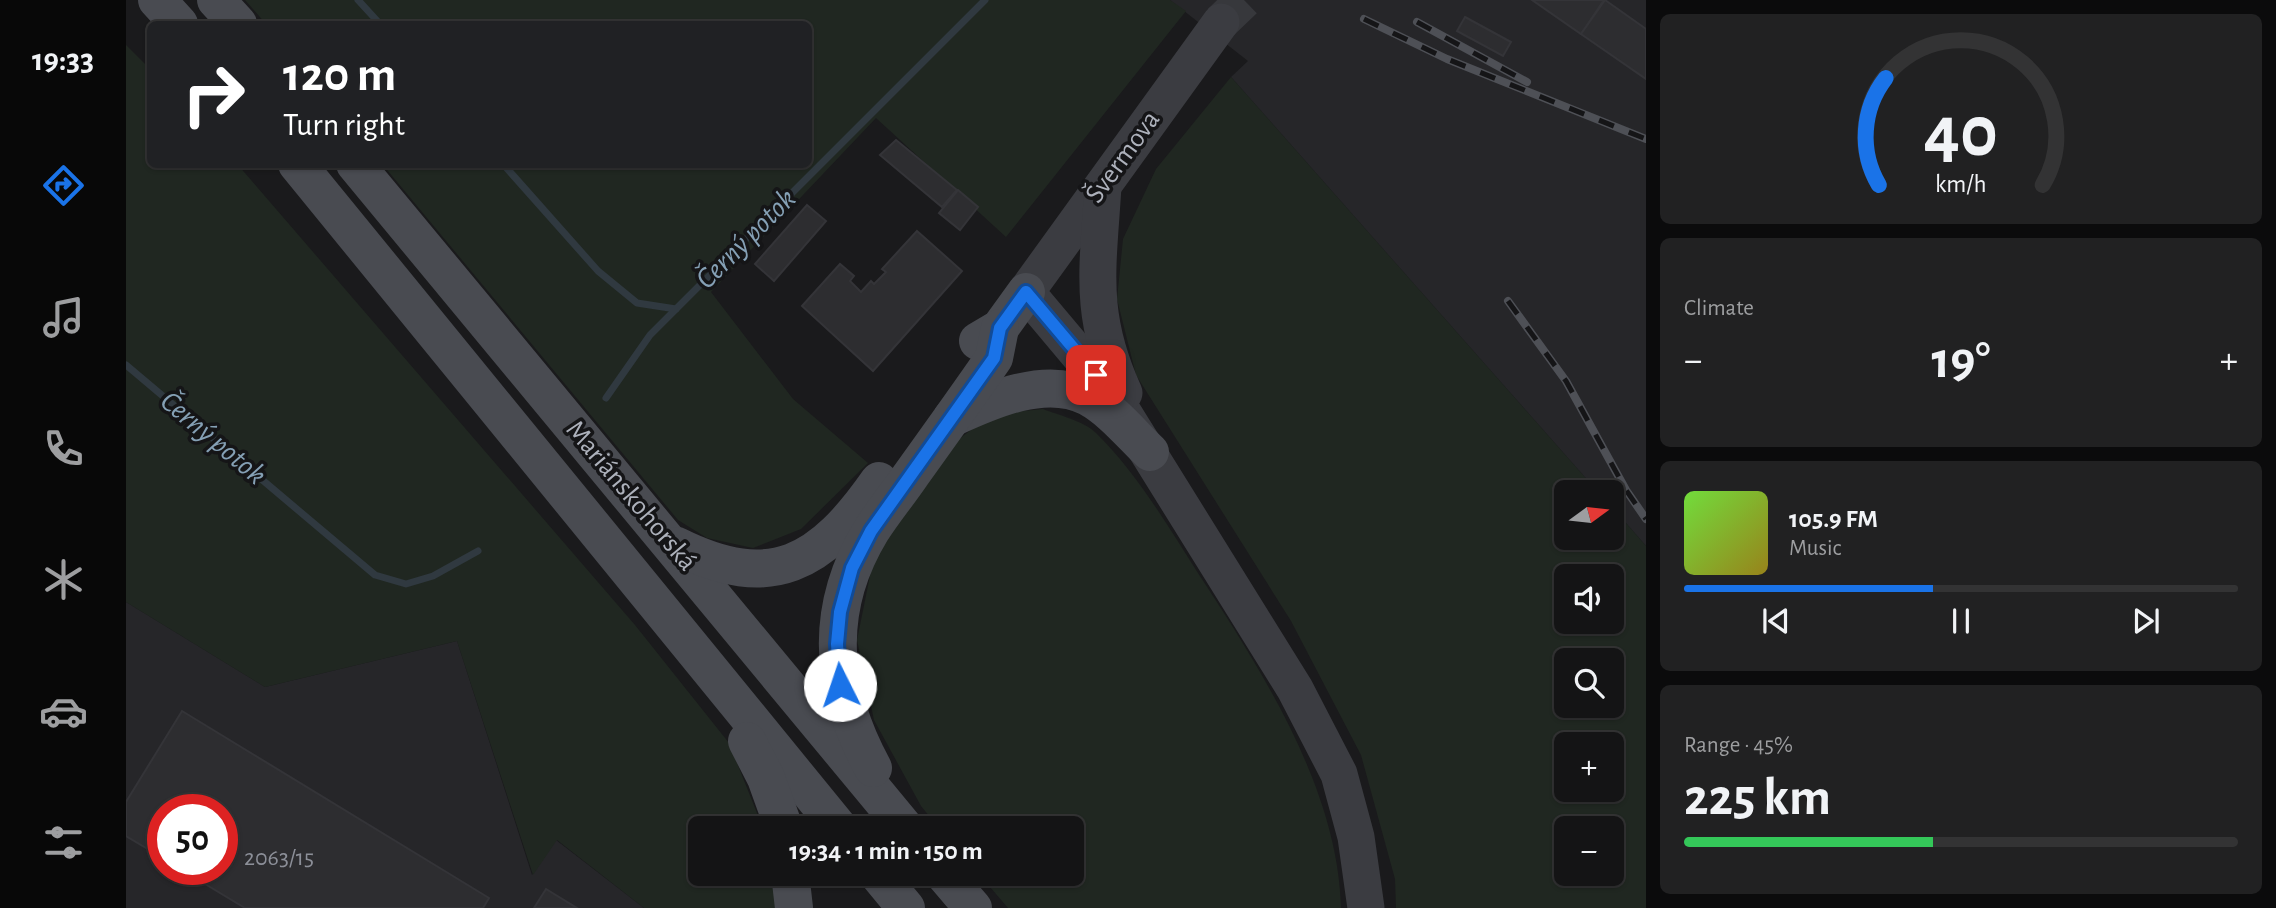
<!DOCTYPE html>
<html lang="en">
<head>
<meta charset="utf-8">
<style>
  body { margin:0; font-family:"Alegreya Sans",sans-serif; background:#212122; color:#f1f3f6; height:100vh; display:flex; flex-direction:column; font-size:26px; white-space:nowrap }
  * { box-sizing:border-box; margin:0 }
  p { font-size:23px; color:#9d9ea0 }
  .icon { flex:none; width:38px; height:38px; fill:none; stroke:currentColor; stroke-width:2; stroke-linecap:round; stroke-linejoin:round }
  .map { position:relative; flex:1; overflow:hidden }
  .sheet { display:flex; flex-direction:column; gap:14px; padding:14px; background:#0b0b0c; width:630px }
  .sheet>* { flex:none }
  .banner { position:absolute; left:21px; top:21px; width:665px; height:147px; border-radius:10px; box-shadow:0 2px 5px #0004,0 0 0 2px #333334; background:#202124; color:#fff; overflow:hidden }
  .needle { width:46px; rotate:75deg }
  .tools { position:absolute; left:1428px; top:480px; display:grid; gap:14px }
  .tools a { display:grid; place-items:center; width:70px; height:70px; border-radius:10px; background:#141415; box-shadow:0 2px 5px #0004,0 0 0 2px #333334; font-size:35px }
  .speed { position:absolute; left:21px; top:794px; display:flex; gap:14px; font-size:35px; font-weight:700; text-align:center }
  .speed>* { display:grid; place-content:center; width:91px; height:91px; border-radius:50%; background:#141415; box-shadow:0 2px 5px #0004,0 0 0 2px #333334; line-height:1 }
  .speed .limit { border:10px solid #d22; background:#fff; color:#111 }
  .pin { position:absolute; display:grid; place-items:center; width:60px; height:60px; color:#fff; margin:-30px; border-radius:14px; box-shadow:0 4px 10px #0006 }
  .me { position:absolute; width:77px; margin:-38px; rotate:356deg; stroke-linejoin:round; filter:drop-shadow(0 0 5px #0008) }
  .turn { display:flex; align-items:center; gap:24px; height:147px; padding:0 21px; font-size:32px }
  .turn .icon { width:91px; height:91px; stroke-width:2.5 }
  .turn b { display:block; font-size:49px; line-height:60px }
  .big { font-size:52px; font-weight:700; line-height:1.1 }
  .sheet .widget { flex:1; display:flex; flex-direction:column; justify-content:center; gap:10px; min-width:0; padding:0 24px; border-radius:10px; background:#212122 }
  .sheet .dial { align-items:center; gap:0 }
  .dial svg { height:182px; overflow:visible; fill:none; stroke:#333334; stroke-width:7; stroke-linecap:round; text-anchor:middle }
  .dial text { fill:#f1f3f6; stroke:none }
  .song { display:flex; align-items:center; gap:21px }
  .cover { width:84px; height:84px; border-radius:10px; background:linear-gradient(135deg,hsl(100 70% 55%),hsl(50 70% 35%)) }
  .played { height:7px; border-radius:4px; background:linear-gradient(90deg,#1a73e8 45%,#333334 45%) }
  .keys { display:flex; justify-content:space-around; direction:ltr }
  .heat { display:flex; justify-content:space-between; align-items:center; font-size:38px; direction:ltr }
  .charge { height:10px; border-radius:5px; background:linear-gradient(90deg,#34c759 45%,#333334 0) }
  .trip { position:absolute; left:562px; top:816px; width:396px; height:70px; border-radius:10px; background:#141415; box-shadow:0 2px 5px #0004,0 0 0 2px #333334; font-weight:700; line-height:70px; text-align:center }
  main { display:flex; flex:1; min-height:0 }
  .dock { display:flex; flex-direction:column; width:126px; justify-content:space-around; align-items:center; background:#080808; color:#9d9ea0 }
  .dock .icon { width:49px; height:49px }
  .dock .active { color:#1a73e8 }
  .dock b { font-size:32px; color:#f1f3f6 }
  .map>svg:first-child { display:block }
</style>
</head>
<body>
<main>
<nav class="dock">
<b>19:33</b>
<svg class="icon active" aria-label="directions" viewBox="0 0 24 24"><path d="M12 3l9 9-9 9-9-9zM9 14v-3h6M13 9l2 2-2 2"/></svg>
<svg class="icon" aria-label="music" viewBox="0 0 24 24"><path d="M9 18V5l10-2v13"/><circle cx="6" cy="18" r="3"/><circle cx="16" cy="16" r="3"/></svg>
<svg class="icon" aria-label="phone" viewBox="0 0 24 24"><path d="M5 4h4l2 5-3 2q2 4 5 5l2-3 5 2v4C11 20 4 13 5 4z"/></svg>
<svg class="icon" aria-label="climate" viewBox="0 0 24 24"><path d="M12 3v18M4 7l16 10M4 17L20 7"/></svg>
<svg class="icon" aria-label="car" viewBox="0 0 24 24"><path d="M5 17H2v-5l4-1 3-4h7l3 4 3 1v5h-3M9 17h6M6 11h13"/><circle cx="7" cy="17" r="2"/><circle cx="17" cy="17" r="2"/></svg>
<svg class="icon" aria-label="filters" viewBox="0 0 24 24"><path d="M4 7h16M4 17h16"/><circle cx="9" cy="7" r="2"/><circle cx="15" cy="17" r="2"/></svg>
</nav>
<div class="map">
<svg width="1520" height="908" viewBox="0 0 1520 908">
  <rect width="100%" height="100%" fill="#1a1a1c"/>
  <g fill="#262629" fill-rule="evenodd">
    <polygon points="1044,0 1520,0 1520,546 1486,507 1486,492 1472,492 1105,77 1122,61"/>
    <path d="M0 602 139 687 331 641 406 875 430 840 518 908H0ZM37 810H96V870H37Z"/>
  </g>
  <g fill="#202721" fill-rule="evenodd">
    <polygon points="119,0 1044,0 1060,11 880,237 750,118 585,292 667,399 742,463 675,529 627,548 581,538 552,520 257,165 682,164 682,24 140,24"/>
    <polygon points="0,45 24,69 24,164 112,165 509,625 603,743 637,828 574,828 574,873 648,873 653,908 518,908 431,840 407,875 331,641 139,687 0,602"/>
    <path d="M1105 77 1472 492H1440V537H1486V507L1520 546V908H1270L1269 879 1235 755 1165 621 1010 375 991 299 997 239 1030 169ZM1440 576H1486V621H1440ZM1440 660H1486V705H1440ZM1440 744H1486V789H1440ZM1440 828H1486V873H1440Z"/>
    <path d="M917 409C932 415 958 421 970 433 1010 472 1040 523 1070 570 1134 668 1212 787 1215 908H882L852 873H945V828H813L795 806 748 720 731 640 749 551 820 449 866 414Z"/>
  </g>
  <g fill="none" stroke-linecap="round" stroke-linejoin="round">
    <g stroke="#303940" stroke-width="7">
      <polyline points="232,0 254,24"/>
      <polyline points="377,164 472,271 511,303 550,309"/>
      <polyline points="0,365 249,575 280,584 307,576 352,551"/>
      <polyline points="480,398 524,335 859,0"/>
    </g>
  </g>
  <g fill="#2d2d30" stroke="#343438" stroke-width="2">
    <polygon points="1406,0 1478,0 1455,34"/>
    <polygon points="1479,0 1520,29 1520,79 1455,34"/>
    <polygon points="1339,17 1385,42 1377,56 1331,31"/>
    <polygon points="770,140 831,190 816,207 754,155"/>
    <polygon points="832,190 852,207 834,230 813,213"/>
    <polygon points="681,205 700,221 648,281 629,264"/>
    <polygon points="791,231 836,271 747,371 676,306 714,264 728,276 724,281 735,292 745,281 748,284 760,272 756,269"/>
    <polygon points="56,711 363,898 357,908 119,908 56,870 96,870 96,810 37,810 37,858 0,836 0,802"/>
    <polygon points="420,889 451,908 408,908"/>
  </g>
  <g fill="none" stroke-linecap="round" stroke-linejoin="round">
    <polyline stroke="#37383c" stroke-width="37" stroke-dasharray="37 18" stroke-linecap="butt" points="1095,22 1118,0"/>
    <g stroke="#3b3c41" stroke-width="37">
      <polyline points="1095,22 900,292 985,393 1169,689 1213,774 1230,837 1240,908"/>
      <path d="M977 186C972 269 962 314 998 393"/>
    </g>
    <g stroke="#494b51" stroke-width="38">
      <polyline points="31,0 53,24"/>
      <polyline points="90,0 112,24"/>
      <polyline points="171,164 713,828"/>
      <polyline points="229,164 779,828"/>
      <polyline points="852,341 874,328 900,292"/>
      <path d="M826 418C865 400 920 375 962 397 986 410 1005 434 1024 452"/>
      <path d="M551 546C646 593 695 564 753 481"/>
      <polyline points="621,741 640,778 658,828"/>
      <path d="M747 768C704 689 697 610 745 531 757 512 772 494 785 475 813 436 841 397 868 358L874 328"/>
      <polyline points="664,873 668,908"/>
      <polyline points="751,873 780,908"/>
      <polyline points="817,873 847,908"/>
    </g>
    <g stroke="#4e5056" stroke-width="8">
      <g id="rail">
        <polyline points="1238,19 1321,59 1520,139"/>
        <polyline points="1291,22 1401,82"/>
        <polyline points="1382,301 1440,381 1500,490 1520,519"/>
      </g>
    </g>
    <use href="#rail" stroke="#151517" stroke-width="5" stroke-dasharray="16" stroke-linecap="butt"/>
  </g>
  <g fill="none" stroke-linecap="round" stroke-linejoin="round">
    <g stroke="#114b97" stroke-width="18">
      <polyline id="route" points="714,685 711,644 714,612 726,568 745,531 868,358 874,328 900,292 970,375"/>
    </g>
    <use href="#route" stroke="#1a73e8" stroke-width="12"/>
  </g>
  <g text-anchor="middle" dominant-baseline="central" stroke-width="7" stroke-linejoin="round" paint-order="stroke">
    <g font-size="24" fill="#8c8f98">
      <text x="153" y="858">2063/15</text>
    </g>
    <g font-size="28" fill="#adb1bb" stroke="#151517">
      <text transform="translate(997 157) rotate(-54)">Švermova</text>
      <text transform="translate(505 496) rotate(50)">Mariánskohorská</text>
    </g>
    <g font-size="30" font-style="italic" fill="#85a0b5" stroke="#151517">
      <text transform="translate(620 239) rotate(-45)">Černý potok</text>
      <text transform="translate(87 438) rotate(40)">Černý potok</text>
    </g>
  </g>
</svg>
<div class="tools">
<a><svg class="needle" viewBox="-14 -14 28 28"><path d="M0-13l5 13h-10z" fill="#e53935"/><path d="M0 13l5-13h-10z" fill="#9d9ea0"/></svg></a>
<a><svg class="icon" aria-label="sound" viewBox="0 0 24 24"><path d="M4 9h4l5-4v14l-5-4H4zM17 9q2 3 0 6"/></svg></a>
<a><svg class="icon" aria-label="search" viewBox="0 0 24 24"><circle cx="10" cy="10" r="6"/><path d="M15 15l6 6"/></svg></a>
<a>+</a>
<a>−</a>
</div>
<div class="speed"><div class="limit">50</div></div>
<div class="pin" style="left:970px;top:375px;background:#d93025"><svg class="icon" aria-label="arrive" viewBox="0 0 24 24"><path d="M6 21V4h12l-3 4 3 4H6"/></svg></div>
<svg class="me" style="left:714px;top:685px" viewBox="-20 -20 40 40"><circle r="19" fill="#fff"/><path d="M0-13L10 11 0 6-10 11z" fill="#1a73e8"/></svg>
<div class="trip">19:34 · 1 min · 150 m</div>
<div class="banner">
<div class="turn"><svg class="icon" aria-label="right" viewBox="0 0 24 24"><path d="M7 20v-9h11M14 6l5 5-5 5"/></svg><div><b>120 m</b>Turn right</div></div>
</div>
</div>
<section class="sheet">
<div class="widget dial"><svg viewBox="0 0 100 80">
<path d="M14 69A42 42 0 1 1 86 69"/>
<path d="M14 69A42 42 0 0 1 17 22" stroke="#1a73e8"/>
<text x="50" y="56" font-size="32" font-weight="700">40</text>
<text x="50" y="72" font-size="11">km/h</text>
</svg></div>
<div class="widget"><p>Climate</p>
<div class="heat"><a>−</a><b class="big">19°</b><a>+</a></div>
</div>
<div class="widget">
<div class="song"><i class="cover"></i><div><b>105.9 FM</b><p>Music</p></div></div>
<div class="played"></div>
<div class="keys"><svg class="icon" aria-label="previous" viewBox="0 0 24 24"><path d="M18 5L8 12l10 7zM5 5v14"/></svg><svg class="icon" aria-label="pause" viewBox="0 0 24 24"><path d="M8 5v14M16 5v14"/></svg><svg class="icon" aria-label="next" viewBox="0 0 24 24"><path d="M6 5l10 7-10 7zM19 5v14"/></svg></div>
</div>
<div class="widget"><p>Range · 45%</p><b class="big">225 km</b><div class="charge"></div></div>
</section>
</main>
</body>
</html>
